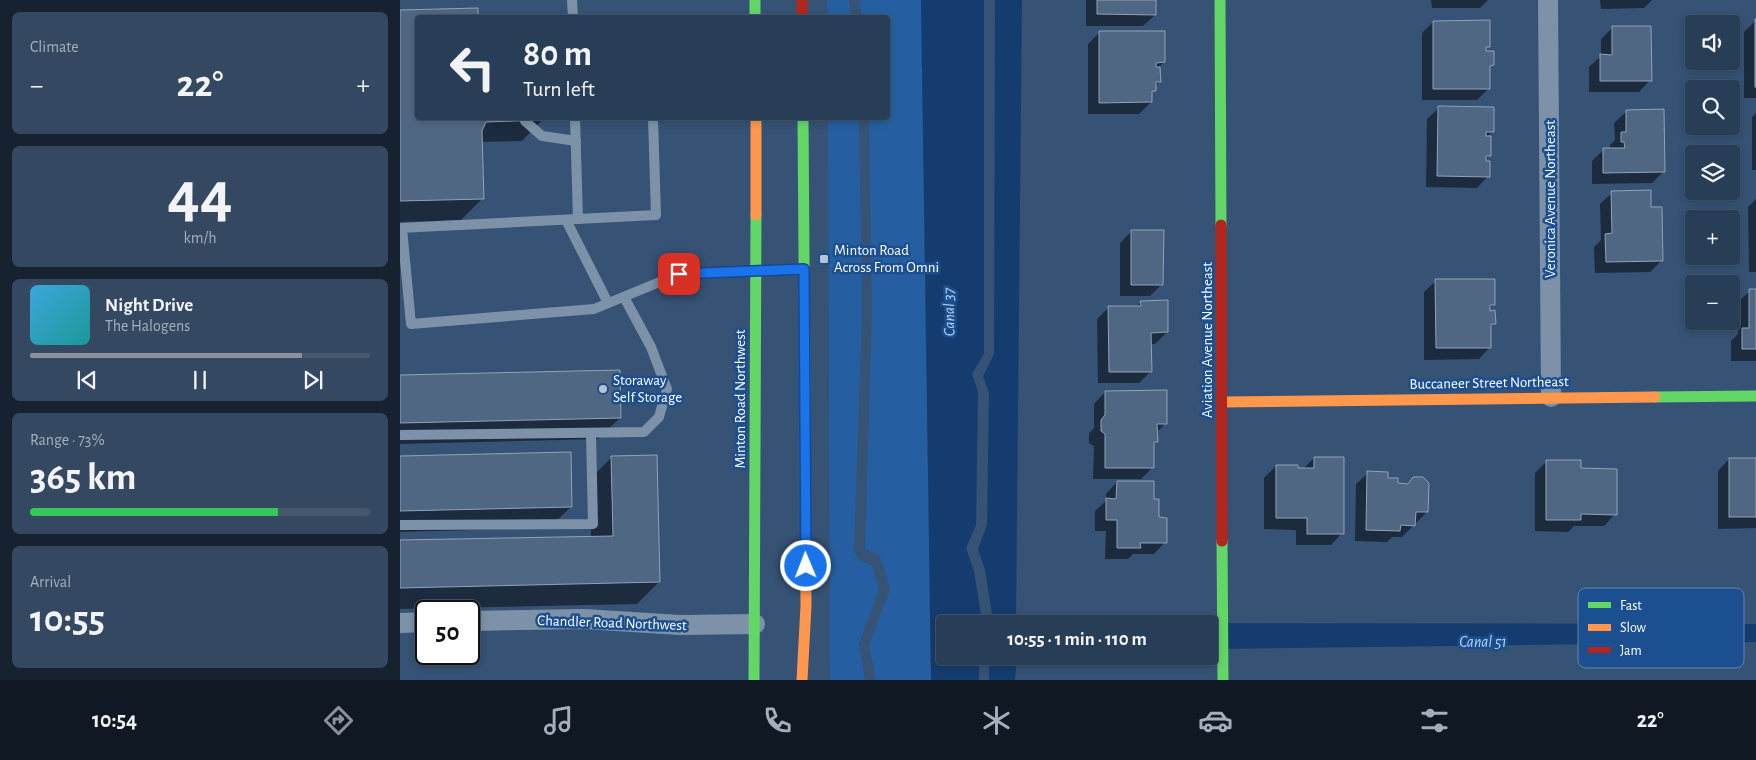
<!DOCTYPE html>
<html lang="en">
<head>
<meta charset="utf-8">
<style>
  body { margin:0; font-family:"Alegreya Sans",sans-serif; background:#344961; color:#f1f3f6; height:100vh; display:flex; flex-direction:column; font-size:19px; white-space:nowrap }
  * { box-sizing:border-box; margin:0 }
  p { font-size:16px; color:#a5aeba }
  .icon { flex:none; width:28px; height:28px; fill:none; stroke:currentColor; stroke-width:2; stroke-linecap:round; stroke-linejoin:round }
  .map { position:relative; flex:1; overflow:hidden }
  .side { display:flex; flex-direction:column; gap:12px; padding:12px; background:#162230; width:400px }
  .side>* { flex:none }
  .banner { position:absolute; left:15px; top:15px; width:475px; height:105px; border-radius:5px; box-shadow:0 2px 8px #0003,0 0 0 1px #44576d; background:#283e57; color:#f1f3f6; overflow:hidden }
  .fabs { position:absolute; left:1285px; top:15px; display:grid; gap:10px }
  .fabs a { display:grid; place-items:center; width:55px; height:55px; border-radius:5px; background:#283e57; box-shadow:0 2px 8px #0003,0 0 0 1px #44576d; font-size:25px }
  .speed { position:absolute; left:15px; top:600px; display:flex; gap:10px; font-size:25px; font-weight:700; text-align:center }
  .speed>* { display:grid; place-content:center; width:65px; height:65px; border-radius:50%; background:#283e57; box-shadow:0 2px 8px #0003,0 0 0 1px #44576d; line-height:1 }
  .speed .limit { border:2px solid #111; border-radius:8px; background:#fff; color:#111 }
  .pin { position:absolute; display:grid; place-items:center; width:42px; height:42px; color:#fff; margin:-21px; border-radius:10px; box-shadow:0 2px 8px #0006 }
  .me { position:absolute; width:55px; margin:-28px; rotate:359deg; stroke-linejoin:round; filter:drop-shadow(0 0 4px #0008) }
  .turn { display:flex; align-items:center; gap:18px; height:105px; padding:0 25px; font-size:22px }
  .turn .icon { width:65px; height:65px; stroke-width:2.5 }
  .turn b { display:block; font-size:35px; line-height:42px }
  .big { font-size:38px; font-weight:700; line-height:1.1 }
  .side .widget { flex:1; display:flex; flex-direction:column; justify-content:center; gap:8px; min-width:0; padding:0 18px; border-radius:8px; background:#344961 }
  .side .dial { align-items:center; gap:0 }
  .dial b { font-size:65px; line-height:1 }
  .song { display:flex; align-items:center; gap:15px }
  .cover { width:60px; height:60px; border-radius:8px; background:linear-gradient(135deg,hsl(200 70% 55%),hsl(180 70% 35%)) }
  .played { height:5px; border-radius:2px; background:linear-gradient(90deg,#8c9099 80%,#44576d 80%) }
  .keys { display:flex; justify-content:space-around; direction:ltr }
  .heat { display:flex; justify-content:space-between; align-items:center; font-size:28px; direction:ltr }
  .charge { height:8px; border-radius:4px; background:linear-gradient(90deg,#34c759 73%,#44576d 0) }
  .trip { position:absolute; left:536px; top:615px; width:282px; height:50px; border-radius:5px; background:#283e57; box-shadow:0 2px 8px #0003,0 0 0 1px #44576d; font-weight:700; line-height:50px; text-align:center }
  .dock { display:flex; height:80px; justify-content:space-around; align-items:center; background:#101923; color:#a5aeba }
  .dock .icon { width:35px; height:35px }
  .dock .active { color:#8c9099 }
  .dock b { font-size:22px; color:#f1f3f6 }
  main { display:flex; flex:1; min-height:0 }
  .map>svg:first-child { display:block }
</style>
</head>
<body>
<main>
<section class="side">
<div class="widget"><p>Climate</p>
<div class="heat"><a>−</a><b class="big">22°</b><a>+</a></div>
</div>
<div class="widget dial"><b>44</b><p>km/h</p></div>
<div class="widget">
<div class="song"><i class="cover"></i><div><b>Night Drive</b><p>The Halogens</p></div></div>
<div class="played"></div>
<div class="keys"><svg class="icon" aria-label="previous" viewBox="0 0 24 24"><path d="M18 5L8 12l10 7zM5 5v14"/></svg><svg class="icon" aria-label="pause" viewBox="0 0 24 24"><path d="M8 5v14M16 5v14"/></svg><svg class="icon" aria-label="next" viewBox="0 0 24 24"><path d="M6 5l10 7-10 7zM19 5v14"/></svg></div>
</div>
<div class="widget"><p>Range · 73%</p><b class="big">365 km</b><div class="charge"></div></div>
<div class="widget"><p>Arrival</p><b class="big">10:55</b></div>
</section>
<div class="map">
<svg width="1356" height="680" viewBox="0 0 1356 680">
  <rect width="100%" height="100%" fill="#365274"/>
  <g fill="#265fa1">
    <polygon points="427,0 449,0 451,17 428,17"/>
    <polygon points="460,0 521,0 531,680 476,680 469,645 490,589 480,555 465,550 472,312 469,118 488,118 488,18 461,17"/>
    <polygon points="428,118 459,118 462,312 454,550 458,560 472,565 479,588 459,644 465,680 430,680"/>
  </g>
  <g fill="#153c6e">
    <polygon points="521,0 584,0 584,354 572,374 578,392 576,525 566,548 574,571 582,621 586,624 545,624 545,656 584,656 579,661 579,680 531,680"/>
    <polygon points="595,0 622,0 616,617 597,618 592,614 585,570 578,549 587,525 589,393 583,376 594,354"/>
    <polygon points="791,623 1356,624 1356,642 810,649 810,624 773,624"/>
    <polygon points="594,663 607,666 616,666 615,680 589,680 589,667"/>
  </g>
  <g fill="#0007">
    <polygon points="686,0 755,0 755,15 743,26 686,26"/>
    <polygon points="1031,0 1088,0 1080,8 1032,8"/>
    <polygon points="1200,0 1252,0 1244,8 1201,9"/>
    <polygon points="0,12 18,18 18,118 144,118 122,141 81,142 83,198 61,220 0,222"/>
    <polygon points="1356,20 1356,98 1344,98 1344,32"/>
    <polygon points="1033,22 1088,46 1084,50 1093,65 1088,69 1089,88 1077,100 1022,100 1022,33"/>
    <polygon points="1213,27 1250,80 1239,92 1189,92 1189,67 1201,56 1201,39"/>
    <polygon points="699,33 764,62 757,69 759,82 750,95 751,102 739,114 688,114 688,44"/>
    <polygon points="1039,108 1092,132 1087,137 1089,156 1083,162 1088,176 1077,188 1026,187 1027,119"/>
    <polygon points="1226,112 1264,171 1252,183 1192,184 1192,161 1203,150 1210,150 1210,145 1215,140 1214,123"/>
    <polygon points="1356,113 1356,170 1352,170 1352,117"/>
    <polygon points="1212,193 1250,209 1262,260 1250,272 1195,273 1194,247 1201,240 1200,204"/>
    <polygon points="1356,199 1356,272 1349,272 1348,207"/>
    <polygon points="732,231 762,284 750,296 720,296 720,243"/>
    <polygon points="1036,281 1094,304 1089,309 1094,323 1090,327 1090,347 1079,359 1024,360 1024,292"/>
    <polygon points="1350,291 1356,291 1356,361 1331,361 1331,341 1338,334 1338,302"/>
    <polygon points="741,302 767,332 755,344 750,344 751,371 739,383 698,383 697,319 709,307 736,307"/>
    <polygon points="0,376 220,418 198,439 0,444"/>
    <polygon points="705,392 766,423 756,433 756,442 753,445 753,467 741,479 693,479 694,446 689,443 689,433 694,428 694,404"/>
    <polygon points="0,457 171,507 149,528 0,532"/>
    <polygon points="212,457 259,582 237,604 0,609 0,542 191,537 190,479"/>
    <polygon points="914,458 942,533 931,545 896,545 896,530 864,529 864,478 876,466 903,469"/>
    <polygon points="1329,459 1356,476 1356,528 1318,529 1318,471"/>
    <polygon points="1147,461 1215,514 1204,526 1174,526 1168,532 1135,531 1135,473"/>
    <polygon points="968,473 987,479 996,485 1007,485 1014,478 1027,512 1002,537 992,537 987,542 955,541 956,484"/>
    <polygon points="717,482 753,501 765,542 754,554 733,554 728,559 705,559 706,531 695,531 695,511 706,501 706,494"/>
  </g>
  <g fill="#506783" stroke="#92a2b6">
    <polygon points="697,0 756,0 756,15 697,14"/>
    <polygon points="78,8 78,18 18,18 18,118 145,118 145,120 86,122 82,131 84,199 0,201 0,10"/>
    <rect x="1355" y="19" width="1" height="68"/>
    <polygon points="1090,20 1090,47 1086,47 1086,51 1094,51 1094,65 1090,66 1090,89 1033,89 1033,21"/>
    <polygon points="1212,26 1251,26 1252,81 1200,81 1200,54 1212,55"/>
    <polygon points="699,31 765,31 765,62 756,63 756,67 760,67 761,82 756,82 756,91 752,91 752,102 699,103"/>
    <polygon points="1038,106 1094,107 1094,132 1086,132 1086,136 1091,136 1091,156 1086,156 1086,161 1090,161 1090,177 1037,176"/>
    <polygon points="1264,109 1265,172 1203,173 1203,148 1225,148 1224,142 1221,142 1221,132 1226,132 1226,110"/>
    <polygon points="1251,190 1251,207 1262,207 1263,261 1206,262 1205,234 1212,233 1211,191"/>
    <polygon points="731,230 764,230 763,285 731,285"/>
    <polygon points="1035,279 1095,279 1095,305 1090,305 1090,311 1095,310 1096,324 1091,324 1091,348 1036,348"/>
    <polygon points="1349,289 1356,289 1356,349 1342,349 1342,328 1349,328"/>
    <polygon points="768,300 768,332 751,333 752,372 709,372 708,306 741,306 740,301"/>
    <polygon points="220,370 221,418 0,423 0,375"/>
    <polygon points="767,390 767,424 757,424 758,442 754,442 754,468 705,468 705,434 701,431 701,420 705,415 705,391"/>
    <polygon points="171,452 172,507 0,511 0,456"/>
    <polygon points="257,455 260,582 0,588 0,540 213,536 211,456"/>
    <polygon points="914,457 944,457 944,534 907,534 907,518 876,518 876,465 898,465 898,468 914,468"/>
    <rect x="1329" y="458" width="27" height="59"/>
    <polygon points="1146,460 1181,460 1181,468 1217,469 1217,515 1181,514 1181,520 1146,520"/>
    <polygon points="967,471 988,472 988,478 998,478 998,483 1008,484 1013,477 1023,477 1029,483 1028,512 1016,512 1015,526 1001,525 1000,531 966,530"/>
    <polygon points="717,481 754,481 754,499 759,499 759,517 767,518 767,543 740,543 741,548 717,548 717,520 706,520 706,498 716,499"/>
  </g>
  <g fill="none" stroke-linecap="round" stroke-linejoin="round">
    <g stroke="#7d92a8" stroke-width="10">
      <polyline points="172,0 173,18"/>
      <polyline points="175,118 178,219"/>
      <polyline points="125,121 142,136 176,141"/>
      <polyline points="166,220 208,303"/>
      <polyline points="0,228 256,215 253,118"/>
      <polyline points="2,228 11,324 194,309 279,274 403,269"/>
      <polyline points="0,435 244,432 259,417 267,389 251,347 224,297"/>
      <polyline points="0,525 193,524 191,433"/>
    </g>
    <g stroke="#7d92a8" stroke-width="20">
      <polyline points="1148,0 1151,397"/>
      <polyline points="69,621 184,619 280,625 355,624"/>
      <polyline points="0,623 26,622"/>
    </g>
    <g stroke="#63d668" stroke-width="11">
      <polyline points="355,0 355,18"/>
      <polyline points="820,0 821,225"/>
      <polyline points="403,118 405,391"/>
      <polyline points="1255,397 1356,396"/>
      <polyline points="822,541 823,680"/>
      <polyline points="354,680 356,215"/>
    </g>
    <g stroke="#ff974d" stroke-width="11">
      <polyline points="356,215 356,118"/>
      <polyline points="822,402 1255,397"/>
      <polyline points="402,680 406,606 405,391"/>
    </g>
    <g stroke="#b3261e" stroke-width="11">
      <polyline points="402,0 402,18"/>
      <polyline points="821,225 822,541"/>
    </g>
  </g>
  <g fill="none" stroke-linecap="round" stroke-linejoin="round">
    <g stroke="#114b97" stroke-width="12">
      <polyline id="route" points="279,274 404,269 406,566"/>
    </g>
    <use href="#route" stroke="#1a73e8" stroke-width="9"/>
  </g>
  <g fill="#b9c2ce" stroke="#1b4f8f" stroke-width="2">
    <rect x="419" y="254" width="10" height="10" rx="2.5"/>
    <circle cx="203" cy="389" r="5"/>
  </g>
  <g text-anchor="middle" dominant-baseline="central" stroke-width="5" stroke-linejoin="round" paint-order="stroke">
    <g font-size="15" fill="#fff" stroke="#1b4f8f">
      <text transform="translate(1150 199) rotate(-90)">Veronica Avenue Northeast</text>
      <text transform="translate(807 340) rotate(-90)">Aviation Avenue Northeast</text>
      <text transform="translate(1089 383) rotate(-1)">Buccaneer Street Northeast</text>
      <text transform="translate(340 399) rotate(-90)">Minton Road Northwest</text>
      <text transform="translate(212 623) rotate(2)">Chandler Road Northwest</text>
    </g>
    <g font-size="15" fill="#fff" stroke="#1b4f8f" text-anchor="start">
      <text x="434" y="250">Minton Road<tspan x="434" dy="17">Across From Omni</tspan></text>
      <text x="213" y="380">Storaway<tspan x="213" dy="17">Self Storage</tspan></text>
    </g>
    <g font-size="16" font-style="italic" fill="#b5d3f5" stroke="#1b4f8f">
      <text transform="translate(549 312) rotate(-91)">Canal 37</text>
      <text x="1083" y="642">Canal 51</text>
    </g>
  </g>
  <rect x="1178" y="588" width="166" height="80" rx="8" fill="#1b4f8f" stroke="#5f84b1" stroke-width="1"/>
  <rect x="1188" y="602" width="23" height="6" fill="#63d668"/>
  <rect x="1188" y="624" width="23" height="7" fill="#ff974d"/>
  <rect x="1188" y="647" width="23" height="6" fill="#b3261e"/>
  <g font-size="14" fill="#fff">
    <text x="1220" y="610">Fast</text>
    <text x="1220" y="632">Slow</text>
    <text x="1220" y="655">Jam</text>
  </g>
</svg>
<div class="fabs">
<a><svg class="icon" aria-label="sound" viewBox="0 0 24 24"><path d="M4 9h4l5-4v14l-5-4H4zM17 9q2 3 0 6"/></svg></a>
<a><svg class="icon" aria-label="search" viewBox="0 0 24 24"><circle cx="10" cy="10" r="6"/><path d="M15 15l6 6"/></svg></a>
<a><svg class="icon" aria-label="layers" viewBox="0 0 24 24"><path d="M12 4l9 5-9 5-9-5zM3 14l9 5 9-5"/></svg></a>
<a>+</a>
<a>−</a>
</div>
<div class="speed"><div class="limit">50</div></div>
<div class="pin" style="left:279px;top:274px;background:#d93025"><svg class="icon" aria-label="arrive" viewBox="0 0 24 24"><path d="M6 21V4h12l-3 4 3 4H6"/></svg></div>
<svg class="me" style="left:406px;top:566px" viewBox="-20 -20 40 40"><circle r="17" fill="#1a73e8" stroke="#fff" stroke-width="3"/><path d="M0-11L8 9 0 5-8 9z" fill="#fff"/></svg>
<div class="trip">10:55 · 1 min · 110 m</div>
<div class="banner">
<div class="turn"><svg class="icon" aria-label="left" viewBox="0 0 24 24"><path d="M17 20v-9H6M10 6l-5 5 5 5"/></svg><div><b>80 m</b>Turn left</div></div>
</div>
</div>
</main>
<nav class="dock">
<b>10:54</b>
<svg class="icon active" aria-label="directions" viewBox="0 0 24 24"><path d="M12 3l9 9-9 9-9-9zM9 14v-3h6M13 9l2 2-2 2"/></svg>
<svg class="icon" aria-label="music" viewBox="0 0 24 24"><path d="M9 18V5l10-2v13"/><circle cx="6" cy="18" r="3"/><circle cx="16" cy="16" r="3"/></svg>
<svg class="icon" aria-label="phone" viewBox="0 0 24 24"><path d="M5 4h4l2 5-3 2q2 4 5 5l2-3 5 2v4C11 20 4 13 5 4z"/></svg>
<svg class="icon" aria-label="climate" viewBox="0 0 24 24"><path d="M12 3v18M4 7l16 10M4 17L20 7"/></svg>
<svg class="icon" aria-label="car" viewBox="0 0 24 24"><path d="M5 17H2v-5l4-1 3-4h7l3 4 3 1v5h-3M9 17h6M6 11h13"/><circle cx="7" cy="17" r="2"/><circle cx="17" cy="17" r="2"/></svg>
<svg class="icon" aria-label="filters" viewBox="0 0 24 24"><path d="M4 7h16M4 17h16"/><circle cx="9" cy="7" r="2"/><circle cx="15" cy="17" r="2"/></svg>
<b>22°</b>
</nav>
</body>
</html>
